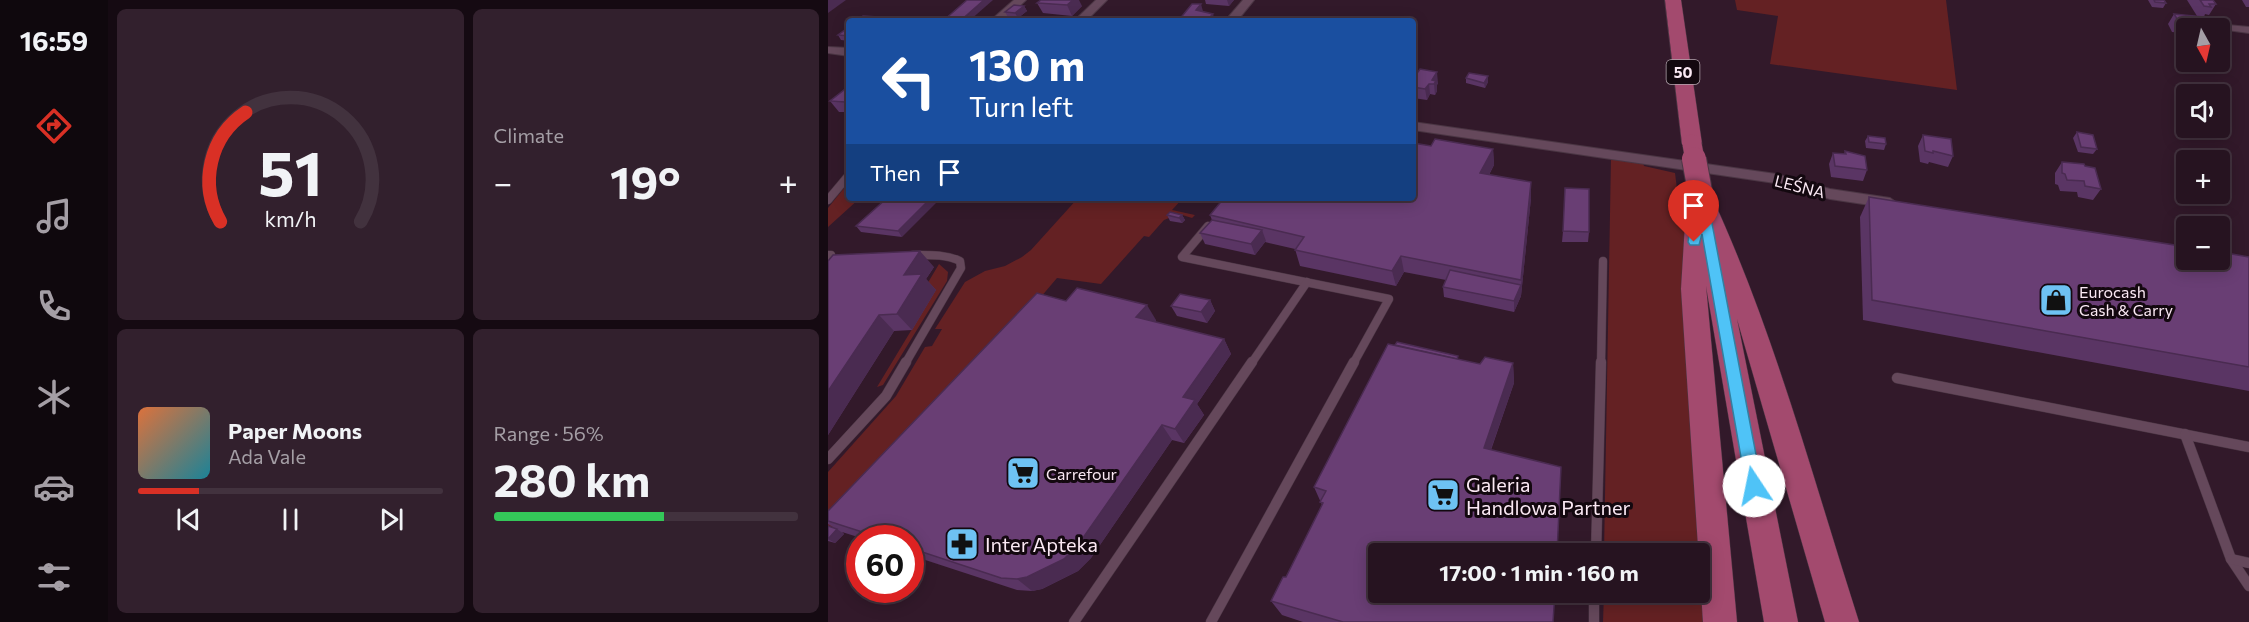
<!DOCTYPE html>
<html lang="en">
<head>
<meta charset="utf-8">
<style>
  body { margin:0; font-family:Commissioner,sans-serif; background:#32202d; color:#f1f3f6; height:100vh; display:flex; flex-direction:column; font-size:22px; white-space:nowrap }
  * { box-sizing:border-box; margin:0 }
  p { font-size:20px; color:#a49ea5 }
  .icon { flex:none; width:33px; height:33px; fill:none; stroke:currentColor; stroke-width:2; stroke-linecap:round; stroke-linejoin:round }
  .map { position:relative; flex:1; overflow:hidden }
  .side { display:flex; flex-direction:column; gap:9px; padding:9px; background:#150a12; width:720px }
  .side>* { flex:none }
  .banner { position:absolute; left:18px; top:18px; width:570px; height:183px; border-radius:6px; box-shadow:0 3px 15px #0003,0 0 0 2px #42323e; background:#1a4fa0; color:#fff; overflow:hidden }
  .needle { width:39px; rotate:172deg }
  .buttons { position:absolute; left:1348px; top:18px; display:grid; gap:12px }
  .buttons a { display:grid; place-items:center; width:54px; height:54px; border-radius:6px; background:#261320; box-shadow:0 3px 15px #0003,0 0 0 2px #42323e; font-size:30px }
  .speed { position:absolute; left:18px; top:525px; display:flex; gap:12px; font-size:30px; font-weight:700; text-align:center }
  .speed>* { display:grid; place-content:center; width:78px; height:78px; border-radius:50%; background:#261320; box-shadow:0 3px 15px #0003,0 0 0 2px #42323e; line-height:1 }
  .speed .limit { border:9px solid #d22; background:#fff; color:#111 }
  .pin { position:absolute; display:grid; place-items:center; width:51px; height:51px; color:#fff; margin:-62px -26px; border-radius:50% 50% 50% 0; rotate:-45deg; box-shadow:0 0 6px #0007 }
  .pin .icon { rotate:45deg }
  .me { position:absolute; width:66px; margin:-33px; rotate:349deg; stroke-linejoin:round; filter:drop-shadow(0 0 4px #0008) }
  .turn { display:flex; align-items:center; gap:21px; height:126px; padding:0 24px; font-size:27px }
  .turn .icon { width:78px; height:78px; stroke-width:2.5 }
  .turn b { display:block; font-size:42px; line-height:51px }
  .then { display:flex; align-items:center; height:57px; padding:0 24px; background:#0003; gap:12px; font-size:22px }
  .big { font-size:45px; font-weight:700; line-height:1.1 }
  .side .card { flex:1; display:flex; flex-direction:column; justify-content:center; gap:9px; min-width:0; padding:0 21px; border-radius:9px; background:#32202d }
  .side .dial { align-items:center; gap:0 }
  .dial svg { height:156px; overflow:visible; fill:none; stroke:#42323e; stroke-width:7; stroke-linecap:round; text-anchor:middle }
  .dial text { fill:#f1f3f6; stroke:none }
  .song { display:flex; align-items:center; gap:18px }
  .cover { width:72px; height:72px; border-radius:9px; background:linear-gradient(135deg,hsl(20 70% 55%),hsl(190 70% 35%)) }
  .played { height:6px; border-radius:3px; background:linear-gradient(90deg,#d93025 20%,#42323e 20%) }
  .keys { display:flex; justify-content:space-around; direction:ltr }
  .heat { display:flex; justify-content:space-between; align-items:center; font-size:33px; direction:ltr }
  .charge { height:9px; border-radius:4px; background:linear-gradient(90deg,#34c759 56%,#42323e 0) }
  .side .tiles { flex:1; display:grid; gap:9px; grid-template-columns:repeat(2,1fr) }
  .trip { position:absolute; left:540px; top:543px; width:342px; height:60px; border-radius:6px; background:#261320; box-shadow:0 3px 15px #0003,0 0 0 2px #42323e; font-weight:700; line-height:60px; text-align:center }
  main { display:flex; flex:1; min-height:0 }
  .menu { display:flex; flex-direction:column; width:108px; justify-content:space-around; align-items:center; background:#0f080d; color:#a49ea5 }
  .menu .icon { width:42px; height:42px }
  .menu .on { color:#d93025 }
  .menu b { font-size:27px; color:#f1f3f6 }
  .map>svg:first-child { display:block }
</style>
</head>
<body>
<main>
<nav class="menu">
<b>16:59</b>
<svg class="icon on" aria-label="directions" viewBox="0 0 24 24"><path d="M12 3l9 9-9 9-9-9zM9 14v-3h6M13 9l2 2-2 2"/></svg>
<svg class="icon" aria-label="music" viewBox="0 0 24 24"><path d="M9 18V5l10-2v13"/><circle cx="6" cy="18" r="3"/><circle cx="16" cy="16" r="3"/></svg>
<svg class="icon" aria-label="phone" viewBox="0 0 24 24"><path d="M5 4h4l2 5-3 2q2 4 5 5l2-3 5 2v4C11 20 4 13 5 4z"/></svg>
<svg class="icon" aria-label="climate" viewBox="0 0 24 24"><path d="M12 3v18M4 7l16 10M4 17L20 7"/></svg>
<svg class="icon" aria-label="car" viewBox="0 0 24 24"><path d="M5 17H2v-5l4-1 3-4h7l3 4 3 1v5h-3M9 17h6M6 11h13"/><circle cx="7" cy="17" r="2"/><circle cx="17" cy="17" r="2"/></svg>
<svg class="icon" aria-label="filters" viewBox="0 0 24 24"><path d="M4 7h16M4 17h16"/><circle cx="9" cy="7" r="2"/><circle cx="15" cy="17" r="2"/></svg>
</nav>
<section class="side">
<div class="tiles">
<div class="card dial"><svg viewBox="0 0 100 80">
<path d="M14 69A42 42 0 1 1 86 69"/>
<path d="M14 69A42 42 0 0 1 27 13" stroke="#d93025"/>
<text x="50" y="56" font-size="32" font-weight="700">51</text>
<text x="50" y="72" font-size="11">km/h</text>
</svg></div>
<div class="card"><p>Climate</p>
<div class="heat"><a>−</a><b class="big">19°</b><a>+</a></div>
</div>
<div class="card">
<div class="song"><i class="cover"></i><div><b>Paper Moons</b><p>Ada Vale</p></div></div>
<div class="played"></div>
<div class="keys"><svg class="icon" aria-label="previous" viewBox="0 0 24 24"><path d="M18 5L8 12l10 7zM5 5v14"/></svg><svg class="icon" aria-label="pause" viewBox="0 0 24 24"><path d="M8 5v14M16 5v14"/></svg><svg class="icon" aria-label="next" viewBox="0 0 24 24"><path d="M6 5l10 7-10 7zM19 5v14"/></svg></div>
</div>
<div class="card"><p>Range · 56%</p><b class="big">280 km</b><div class="charge"></div></div>
</div>
</section>
<div class="map">
<svg width="1421" height="622" viewBox="0 0 1421 622">
  <rect width="100%" height="100%" fill="#32192a"/>
  <g fill="#642123">
    <polygon points="907,0 1118,0 1129,90 942,64 950,16 909,10"/>
    <polygon points="783,157 815,163 816,166 847,173 849,189 854,189 855,195 879,622 775,622 776,593 872,592 872,554 776,553"/>
    <polygon points="21,182 21,198 32,198 0,227 0,208"/>
    <polygon points="250,198 355,198 344,210 367,215 364,218 351,214 336,220 321,237 316,236 273,284 229,278 13,532 0,532 0,472 68,396 97,347 104,346 114,329 107,329 137,282 157,271 177,266 194,257 203,250"/>
    <polygon points="111,264 120,272 119,281 55,385 49,387 107,291 95,291"/>
  </g>
  <g fill="none" stroke-linecap="round" stroke-linejoin="round">
    <g stroke="#4b3644" stroke-width="9">
      <g id="lane-far1">
        <polyline points="0,200 21,175"/>
        <polyline points="380,226 354,257 561,299 525,364"/>
        <polyline points="0,255 3,255 0,260"/>
        <path d="M77 364 133 268 132 261C117 254 101 255 85 255"/>
        <polyline points="423,364 479,282"/>
        <polyline points="773,364 775,261"/>
      </g>
    </g>
    <g stroke="#4b3644" stroke-width="11">
      <g id="lane">
        <polyline points="1069,378 1421,447"/>
        <polyline points="1357,434 1403,559 1421,586"/>
        <polyline points="0,459 58,396 78,362"/>
        <polyline points="768,554 773,362"/>
        <polyline points="1403,559 1421,563"/>
        <polyline points="766,592 766,622"/>
        <polyline points="246,622 424,362"/>
        <polyline points="383,622 526,362"/>
      </g>
    </g>
    <g stroke="#4b3644" stroke-width="2">
      <g id="street">
        <polygon points="186,0 198,0 175,21 162,21"/>
        <polygon points="268,0 279,0 258,21 246,21"/>
        <polygon points="415,0 426,0 409,21 397,21"/>
        <polygon points="1389,24 1421,27 1421,33 1384,28 1385,25"/>
        <polygon points="0,47 21,48 21,56 0,53"/>
        <polygon points="585,122 948,174 1002,189 1062,198 1069,203 1062,208 1002,199 947,183 585,130"/>
      </g>
    </g>
    <g stroke="#4b3644" stroke-width="1">
      <g id="primary">
        <polygon points="837,0 853,0 874,144 871,148 864,150 857,148 854,144"/>
        <path d="M873 190 881 192 884 197C947 334 985 479 1031 622H997L909 319 970 622H936L878 286 909 622H875L853 289 857 224 861 218 870 217 862 197 865 192Z"/>
      </g>
    </g>
    <use href="#lane-far1" stroke="#65485b" stroke-width="8"/>
    <use href="#lane" stroke="#65485b" stroke-width="10"/>
    <use href="#street" fill="#65485b" fill-rule="evenodd"/>
    <use href="#primary" fill="#a34a6e" fill-rule="evenodd"/>
    <g stroke="#4b3644" stroke-width="20" stroke-linecap="butt">
      <polyline id="primary-bridge-far1" points="864,144 867,160"/>
    </g>
    <g stroke="#4b3644" stroke-width="26" stroke-linecap="butt">
      <polyline id="primary-bridge" points="866,159 873,197"/>
    </g>
    <use href="#primary-bridge-far1" stroke="#a34a6e" stroke-width="19"/>
    <use href="#primary-bridge" stroke="#a34a6e" stroke-width="24"/>
  </g>
  <g fill="#5a3564">
    <polygon points="377,0 406,0 401,6 378,4"/>
    <polygon points="1320,0 1336,0 1338,3 1335,8 1324,7"/>
    <polygon points="1359,0 1385,0 1388,4 1381,15 1377,14 1376,17 1380,25 1378,28 1359,28 1359,36 1357,36 1355,33 1344,32 1340,24 1346,14 1369,16"/>
    <polygon points="1414,0 1421,0 1421,7 1418,7"/>
    <polygon points="209,3 254,6 244,16 215,13"/>
    <polygon points="196,6 199,11 190,18 180,17 177,12"/>
    <polygon points="21,27 21,41 13,40 10,35"/>
    <polygon points="660,76 660,82 657,88 638,83 638,78"/>
    <polygon points="585,79 610,83 609,85 609,91 607,95 602,94 599,100 585,98"/>
    <polygon points="21,86 21,112 11,112 2,101"/>
    <polygon points="1249,132 1269,149 1265,154 1250,152 1245,138"/>
    <polygon points="1095,135 1125,156 1120,167 1101,162 1100,164 1092,162 1090,146"/>
    <polygon points="1040,136 1058,144 1056,150 1038,148 1037,141"/>
    <polygon points="603,146 665,149 666,165 661,175 703,182 703,198 693,296 686,312 616,297 615,287 618,280 576,272 568,286 472,266 467,249 437,242 427,255 377,244 372,233 384,220 382,215"/>
    <polygon points="1017,151 1039,170 1035,181 1003,177 1001,164 1005,153 1016,154"/>
    <polygon points="1234,162 1257,166 1273,189 1265,200 1250,197 1249,192 1232,191 1230,185 1227,184 1227,173"/>
    <polygon points="1041,197 1421,257 1421,391 1035,320 1032,217"/>
    <polygon points="59,198 74,237 33,232 28,226"/>
    <polygon points="339,215 354,215 357,220 354,223 342,221"/>
    <polygon points="735,231 761,232 760,242 734,242"/>
    <polygon points="0,261 106,267 98,279 108,290 84,330 66,331 0,435"/>
    <polygon points="382,300 387,311 379,323 349,316 343,306"/>
    <polygon points="238,301 328,320 327,322 396,339 403,354 369,404 376,415 356,443 344,440 263,558 250,571 214,589 204,591 189,590 82,555 82,538 33,538 14,532 16,534 7,543 0,541 0,526 8,529 0,524 0,511"/>
    <polygon points="631,360 652,364 685,363 686,383 663,450 725,622 475,622 454,615 443,601 458,577 494,505 486,487"/>
  </g>
  <g fill="#4a2b51">
    <polygon points="0,0 18,0 0,13"/>
    <polygon points="156,0 165,0 141,21 133,21"/>
    <polygon points="245,0 251,0 254,6 244,16 239,5"/>
    <polygon points="399,0 406,0 401,6"/>
    <polygon points="373,4 376,15 368,10"/>
    <polygon points="196,6 199,11 190,18 187,13"/>
    <polygon points="385,14 387,21 378,21"/>
    <polygon points="609,72 610,83 609,85 609,91 607,95 606,84 604,80"/>
    <polygon points="660,76 660,82 657,88 656,83"/>
    <polygon points="601,84 602,94 599,100 597,89"/>
    <polygon points="21,99 21,107 17,102"/>
    <polygon points="665,149 666,165 653,189 652,173"/>
    <polygon points="703,182 703,198 693,296 686,312 686,301 693,285"/>
    <polygon points="103,198 113,198 74,237 70,231"/>
    <polygon points="354,215 357,220 354,223 351,218"/>
    <polygon points="434,230 438,241 427,255 423,244"/>
    <polygon points="92,251 106,267 98,279 108,290 84,330 69,314 76,275"/>
    <polygon points="573,256 576,272 568,286 564,271"/>
    <polygon points="382,300 387,311 379,323 373,312"/>
    <polygon points="319,305 328,320 318,333 308,317"/>
    <polygon points="51,315 66,331 0,435 0,391"/>
    <polygon points="396,339 403,354 369,404 376,415 356,443 347,429 355,397"/>
    <polygon points="685,363 686,383 657,466 656,448"/>
    <polygon points="334,425 344,440 263,558 250,571 214,589 204,591 189,579"/>
    <polygon points="9,529 16,534 7,543 0,539"/>
  </g>
  <g fill="#693e74" stroke="#4a2b51" stroke-width="1.5">
    <polygon points="139,0 156,0 132,21 116,20"/>
    <polygon points="213,0 245,0 239,5 209,3"/>
    <polygon points="1326,0 1336,0 1338,3 1327,2"/>
    <polygon points="1372,0 1385,0 1388,4 1381,4 1383,7 1376,6"/>
    <polygon points="364,4 373,4 368,10 385,14 378,21 350,21"/>
    <polygon points="186,5 196,6 187,13 177,12"/>
    <polygon points="1346,14 1375,17 1380,25 1369,24 1370,26 1364,26 1362,23 1351,22"/>
    <polygon points="35,16 114,21 29,21"/>
    <polygon points="275,18 292,19 290,21 272,21"/>
    <polygon points="321,18 335,20 333,21 318,21"/>
    <polygon points="21,27 21,36 10,35"/>
    <polygon points="592,69 609,72 604,80 608,81 606,84 601,84 597,89 585,87 585,79"/>
    <polygon points="641,73 660,76 656,83 638,78"/>
    <polygon points="21,86 21,99 17,102 2,101"/>
    <polygon points="1249,132 1265,135 1269,149 1253,147"/>
    <polygon points="1095,135 1123,139 1125,156 1105,151 1105,153 1097,151"/>
    <polygon points="1040,136 1057,138 1058,144 1041,142"/>
    <polygon points="607,139 665,149 652,173 703,182 693,280 573,256 564,271 467,250 476,237 382,215 396,198 585,198 585,143 603,146"/>
    <polygon points="1017,151 1037,156 1039,170 1007,166 1005,153 1018,154"/>
    <polygon points="1234,162 1256,164 1257,166 1267,168 1273,189 1257,186 1256,181 1239,180 1237,174 1234,173"/>
    <polygon points="737,188 761,189 761,232 735,231"/>
    <polygon points="1041,197 1359,247 1359,260 1392,260 1392,252 1421,257 1421,367 1044,300"/>
    <polygon points="59,198 103,198 70,231 28,226"/>
    <polygon points="342,212 354,215 351,218 339,215"/>
    <polygon points="384,220 434,230 423,244 372,233"/>
    <polygon points="92,251 76,275 94,274 69,314 51,315 0,391 0,261 5,255"/>
    <polygon points="622,270 693,285 686,301 615,287"/>
    <polygon points="249,288 319,305 308,317 396,339 355,397 367,400 347,429 334,425 250,545 236,559 199,577 189,579 173,578 82,548 82,538 53,538 0,521 0,511 209,293 238,301"/>
    <polygon points="352,294 382,300 373,312 343,306"/>
    <polygon points="569,342 630,356 629,359 567,345"/>
    <polygon points="560,344 652,364 657,357 685,363 656,448 733,467 729,554 550,554 550,592 727,592 725,622 515,622 443,601 455,577 458,577 495,503 492,502 498,491 486,487"/>
    <polygon points="0,526 9,529 0,539"/>
  </g>
  <polygon fill="#4fc3f7" stroke="#337fa1" stroke-width="1.5" points="873,193 879,197 934,486 932,491 926,493 920,491 918,486 874,234 871,245 862,245 860,242 867,197"/>
  <defs>
    <g id="shop-square" transform="scale(1.725)"><rect x="-9" y="-9" width="18" height="18" rx="4" fill="#6ec2f3" stroke="#13080f"/><path d="M-5-2.5h2.3a2.7 3.5 0 0 1 5.4 0H5L5.5 6h-11ZM-1.5-2.5h3a1.5 2.3 0 0 0-3 0Z" fill="#111"/></g>
    <g id="supermarket-square" transform="scale(1.725)"><rect x="-9" y="-9" width="18" height="18" rx="4" fill="#6ec2f3" stroke="#13080f"/><path d="M-6-5.5h2.5l.6 2H6L4.5 2H-2.5L-4.4-4H-6ZM-1.5 3.2a1.3 1.3 0 1 0 .1 0ZM3 3.2a1.3 1.3 0 1 0 .1 0Z" fill="#111"/></g>
    <g id="pharmacy-square" transform="scale(1.725)"><rect x="-9" y="-9" width="18" height="18" rx="4" fill="#6ec2f3" stroke="#13080f"/><path d="M-2-6h4v4h4v4h-4v4h-4v-4h-4v-4h4Z" fill="#111"/></g>
  </defs>
  <g fill-rule="evenodd">
    <use href="#shop-square" x="1228" y="300"/>
    <use href="#supermarket-square" x="195" y="473"/>
    <use href="#supermarket-square" x="615" y="495"/>
    <use href="#pharmacy-square" x="134" y="544"/>
  </g>
  <g text-anchor="middle" dominant-baseline="central" stroke-width="6" stroke-linejoin="round" paint-order="stroke">
    <rect fill="#13080f" stroke="#b5a6af" stroke-width="1.5" x="838.5" y="60" width="33" height="24" rx="4.5"/>
    <g font-size="15" font-weight="bold" fill="#fbe9f4">
      <text x="855" y="72">50</text>
    </g>
    <g font-size="16" fill="#fbe9f4" stroke="#13080f">
      <text transform="translate(972 186) rotate(14)">LEŚNA</text>
    </g>
    <g font-size="16" fill="#fbe9f4" stroke="#13080f" text-anchor="start">
      <text x="1251" y="291">Eurocash<tspan x="1251" dy="18">Cash &amp; Carry</tspan></text>
      <text x="218" y="473">Carrefour</text>
    </g>
    <g font-size="20" fill="#fbe9f4" stroke="#13080f" text-anchor="start">
      <text x="638" y="484">Galeria<tspan x="638" dy="23">Handlowa Partner</tspan></text>
      <text x="157" y="544">Inter Apteka</text>
    </g>
  </g>
</svg>
<div class="buttons">
<a><svg class="needle" viewBox="-14 -14 28 28"><path d="M0-13l5 13h-10z" fill="#e53935"/><path d="M0 13l5-13h-10z" fill="#a49ea5"/></svg></a>
<a><svg class="icon" aria-label="sound" viewBox="0 0 24 24"><path d="M4 9h4l5-4v14l-5-4H4zM17 9q2 3 0 6"/></svg></a>
<a>+</a>
<a>−</a>
</div>
<div class="speed"><div class="limit">60</div></div>
<div class="pin" style="left:866px;top:242px;background:#d93025"><svg class="icon" aria-label="arrive" viewBox="0 0 24 24"><path d="M6 21V4h12l-3 4 3 4H6"/></svg></div>
<svg class="me" style="left:926px;top:486px" viewBox="-20 -20 40 40"><circle r="19" fill="#fff"/><path d="M0-13L10 11 0 6-10 11z" fill="#4fc3f7"/></svg>
<div class="trip">17:00 · 1 min · 160 m</div>
<div class="banner">
<div class="turn"><svg class="icon" aria-label="left" viewBox="0 0 24 24"><path d="M17 20v-9H6M10 6l-5 5 5 5"/></svg><div><b>130 m</b>Turn left</div></div>
<div class="then">Then<svg class="icon" aria-label="arrive" viewBox="0 0 24 24"><path d="M6 21V4h12l-3 4 3 4H6"/></svg></div>
</div>
</div>
</main>
</body>
</html>
